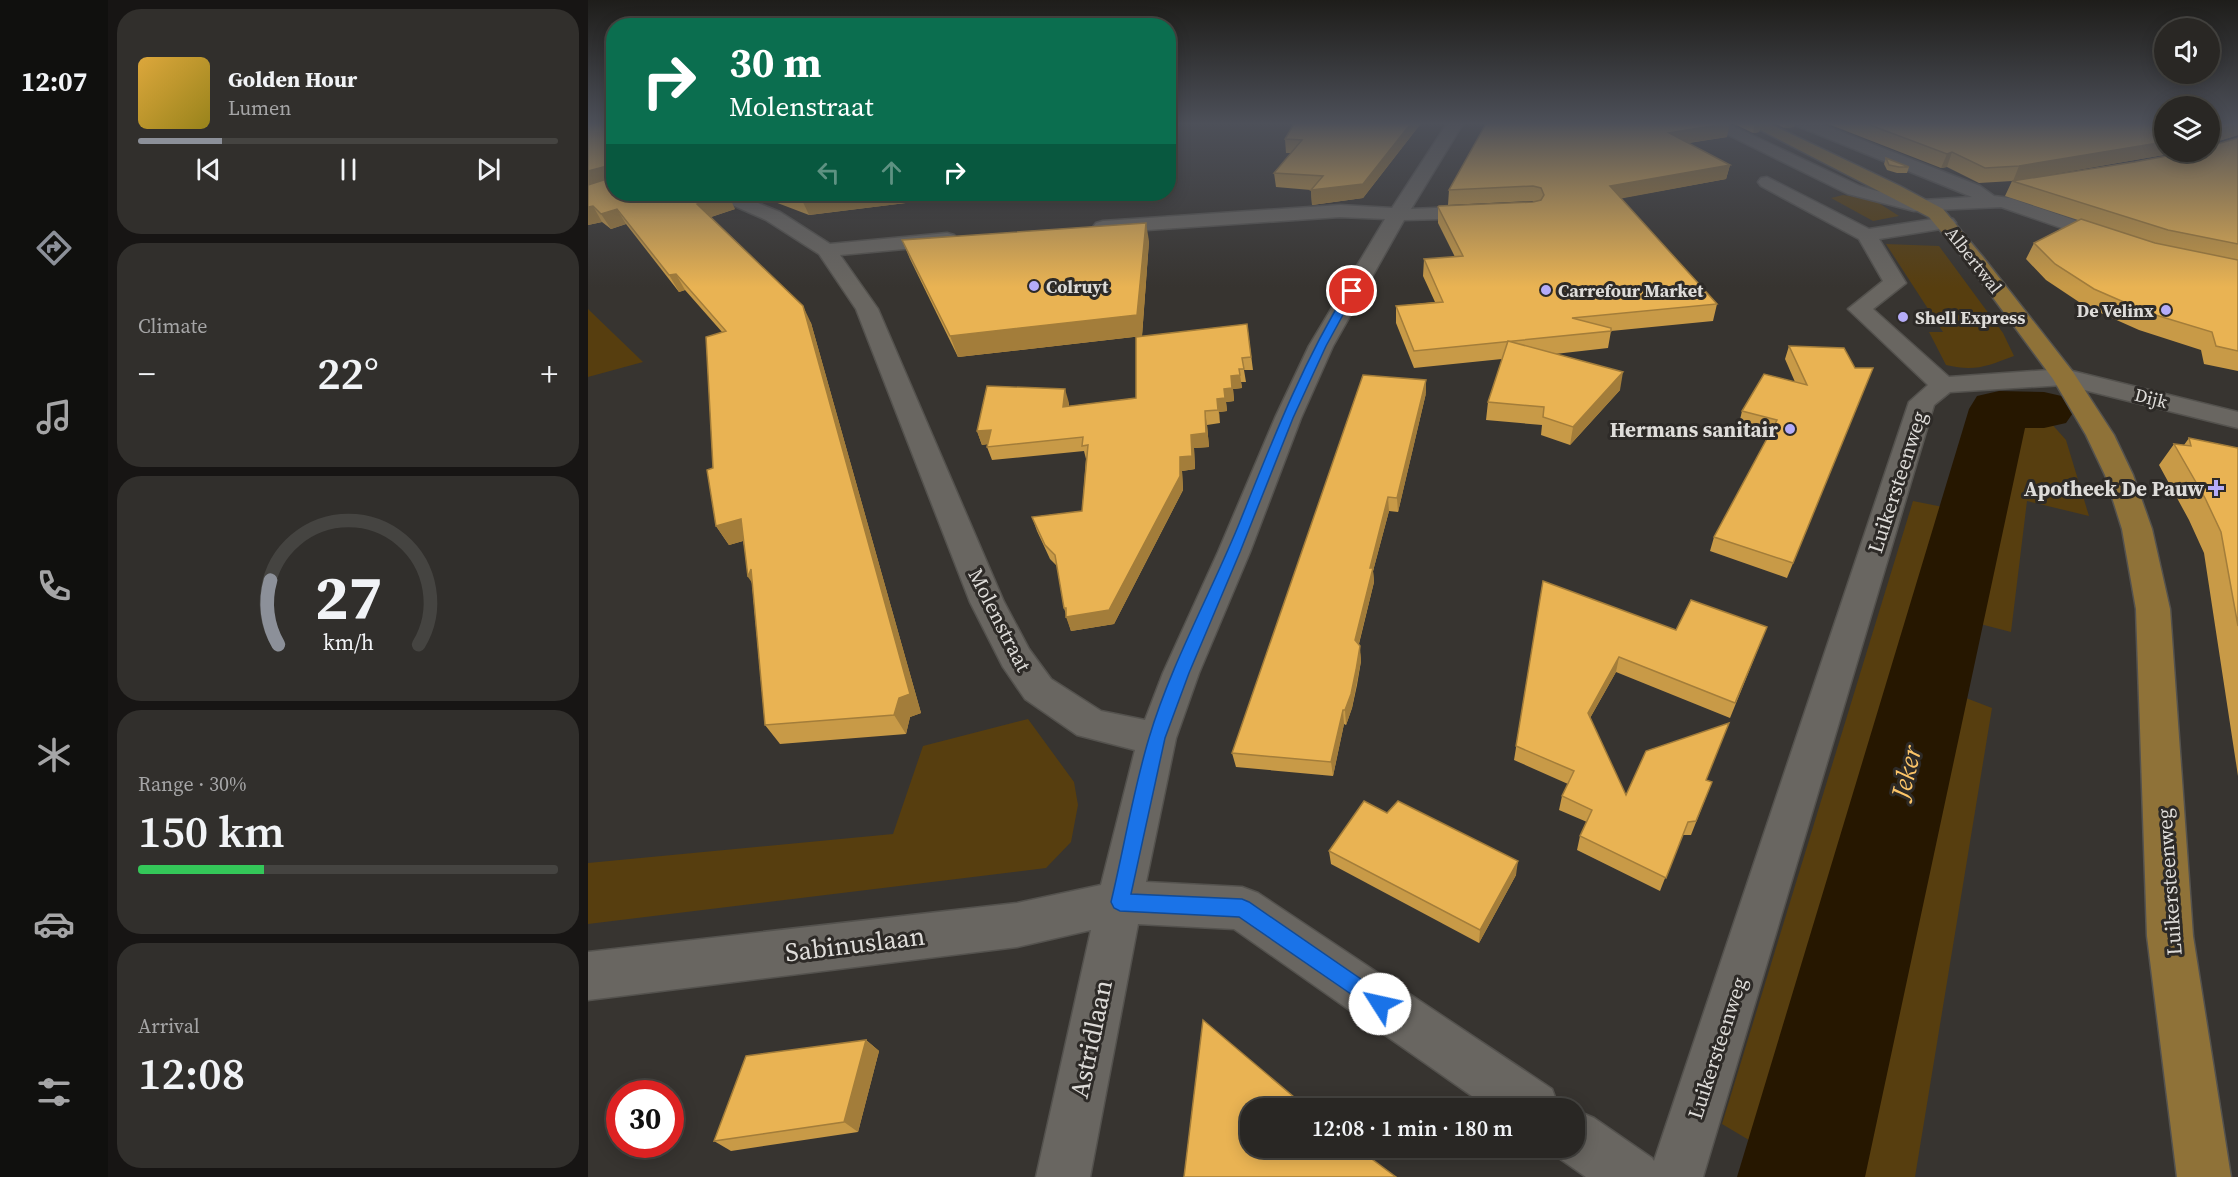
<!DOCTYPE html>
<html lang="en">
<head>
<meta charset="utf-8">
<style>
  body { margin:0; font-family:"Source Serif 4",serif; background:#312f2c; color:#f1f3f6; height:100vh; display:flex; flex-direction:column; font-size:22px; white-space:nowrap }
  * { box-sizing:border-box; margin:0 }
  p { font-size:20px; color:#a5a5a6 }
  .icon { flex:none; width:33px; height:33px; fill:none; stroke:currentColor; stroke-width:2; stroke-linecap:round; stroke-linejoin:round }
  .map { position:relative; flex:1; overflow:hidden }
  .sheet { display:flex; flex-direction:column; gap:9px; padding:9px; background:#171514; width:480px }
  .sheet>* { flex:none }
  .banner { position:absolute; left:18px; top:18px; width:570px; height:183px; border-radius:24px; box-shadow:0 3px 15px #0003,0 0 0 2px #454441; background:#0b6e4f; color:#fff; overflow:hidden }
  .controls { position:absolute; left:1566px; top:18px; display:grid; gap:12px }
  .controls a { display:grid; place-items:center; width:66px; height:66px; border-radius:50%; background:#292724; box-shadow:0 3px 15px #0003,0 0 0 2px #454441; font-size:30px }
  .speed { position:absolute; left:18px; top:1080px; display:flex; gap:12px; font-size:30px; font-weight:700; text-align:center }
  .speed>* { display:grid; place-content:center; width:78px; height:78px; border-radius:50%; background:#292724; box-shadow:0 3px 15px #0003,0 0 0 2px #454441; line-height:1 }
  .speed .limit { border:9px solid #d22; background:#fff; color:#111 }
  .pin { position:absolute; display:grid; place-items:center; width:51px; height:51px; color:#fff; margin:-26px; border:3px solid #fff; border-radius:50%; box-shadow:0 2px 6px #0007 }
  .me { position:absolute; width:66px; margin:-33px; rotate:305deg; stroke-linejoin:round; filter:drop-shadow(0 0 4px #0008) }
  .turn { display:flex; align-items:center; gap:21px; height:126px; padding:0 24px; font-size:27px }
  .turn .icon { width:78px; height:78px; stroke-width:2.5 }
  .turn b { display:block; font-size:42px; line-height:51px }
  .lanes { display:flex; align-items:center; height:57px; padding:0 24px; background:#0003; justify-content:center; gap:30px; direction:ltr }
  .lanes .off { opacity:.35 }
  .big { font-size:45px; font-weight:600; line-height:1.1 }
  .sheet .widget { flex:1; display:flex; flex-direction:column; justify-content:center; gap:9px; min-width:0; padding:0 21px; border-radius:24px; background:#312f2c }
  .sheet .dial { align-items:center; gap:0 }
  .dial svg { height:156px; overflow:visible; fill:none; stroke:#454441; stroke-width:7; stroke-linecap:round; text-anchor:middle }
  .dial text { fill:#f1f3f6; stroke:none }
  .song { display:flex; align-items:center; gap:18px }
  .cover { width:72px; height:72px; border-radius:9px; background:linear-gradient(135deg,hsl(40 70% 55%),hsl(50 70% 35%)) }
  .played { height:6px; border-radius:3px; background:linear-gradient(90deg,#8c9099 20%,#454441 20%) }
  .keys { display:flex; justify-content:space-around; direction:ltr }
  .heat { display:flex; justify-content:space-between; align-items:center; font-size:33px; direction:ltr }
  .charge { height:9px; border-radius:4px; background:linear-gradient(90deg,#34c759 30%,#454441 0) }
  .trip { position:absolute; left:652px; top:1098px; width:345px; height:60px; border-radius:24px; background:#292724; box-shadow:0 3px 15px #0003,0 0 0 2px #454441; font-weight:600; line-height:60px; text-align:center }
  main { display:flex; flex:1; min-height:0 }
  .tab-bar { display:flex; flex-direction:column; width:108px; justify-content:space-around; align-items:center; background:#10100e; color:#a5a5a6 }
  .tab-bar .icon { width:42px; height:42px }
  .tab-bar .selected { color:#8c9099 }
  .tab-bar b { font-size:27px; color:#f1f3f6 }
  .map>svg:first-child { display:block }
</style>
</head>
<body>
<main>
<nav class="tab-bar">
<b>12:07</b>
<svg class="icon selected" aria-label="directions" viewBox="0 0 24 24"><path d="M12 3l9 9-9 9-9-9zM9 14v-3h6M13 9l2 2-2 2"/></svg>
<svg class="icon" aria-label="music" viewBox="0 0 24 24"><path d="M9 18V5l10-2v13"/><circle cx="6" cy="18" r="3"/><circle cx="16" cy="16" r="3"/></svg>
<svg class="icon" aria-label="phone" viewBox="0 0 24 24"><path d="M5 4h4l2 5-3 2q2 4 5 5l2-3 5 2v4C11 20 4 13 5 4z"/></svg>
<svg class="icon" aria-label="climate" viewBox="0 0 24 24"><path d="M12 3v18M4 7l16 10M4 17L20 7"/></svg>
<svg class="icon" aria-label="car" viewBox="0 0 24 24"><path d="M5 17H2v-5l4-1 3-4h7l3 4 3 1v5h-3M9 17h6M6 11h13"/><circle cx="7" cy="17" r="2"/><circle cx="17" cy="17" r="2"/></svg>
<svg class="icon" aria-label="filters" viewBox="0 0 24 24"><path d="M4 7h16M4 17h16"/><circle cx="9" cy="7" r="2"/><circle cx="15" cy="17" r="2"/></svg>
</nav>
<section class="sheet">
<div class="widget">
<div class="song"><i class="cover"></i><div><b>Golden Hour</b><p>Lumen</p></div></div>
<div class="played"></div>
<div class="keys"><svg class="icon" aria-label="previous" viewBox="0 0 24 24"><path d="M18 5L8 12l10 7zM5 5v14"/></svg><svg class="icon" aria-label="pause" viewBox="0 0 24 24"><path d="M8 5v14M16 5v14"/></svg><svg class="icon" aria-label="next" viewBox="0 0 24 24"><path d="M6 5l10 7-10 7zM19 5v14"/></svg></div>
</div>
<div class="widget"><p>Climate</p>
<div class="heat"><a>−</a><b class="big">22°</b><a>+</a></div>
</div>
<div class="widget dial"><svg viewBox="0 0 100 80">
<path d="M14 69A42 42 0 1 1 86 69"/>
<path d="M14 69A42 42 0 0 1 10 36" stroke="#8c9099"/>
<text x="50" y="56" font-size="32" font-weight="700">27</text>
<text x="50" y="72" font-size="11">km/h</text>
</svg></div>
<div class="widget"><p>Range · 30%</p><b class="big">150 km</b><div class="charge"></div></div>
<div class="widget"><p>Arrival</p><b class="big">12:08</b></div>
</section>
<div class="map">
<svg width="1650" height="1177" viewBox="0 0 1650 1177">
  <rect width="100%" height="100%" fill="#373430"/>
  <g fill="#573e0f">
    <polygon points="1255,195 1286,200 1311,216 1285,221 1243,198"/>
    <path d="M1298 244 1351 246 1415 333 1426 356C1399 366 1387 372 1358 365L1341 332H1355Z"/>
    <polygon points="0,309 55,362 0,377"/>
    <polygon points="1440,416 1462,422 1478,440 1501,516 1439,501 1423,632 1373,619 1423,419"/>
    <polygon points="1325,501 1365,509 1181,1152 1134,1124"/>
    <polygon points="1352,688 1404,708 1327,1177 1266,1177 1251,1169"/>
    <polygon points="440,719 486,782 490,805 483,842 458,868 0,924 0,863 305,834 335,746"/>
  </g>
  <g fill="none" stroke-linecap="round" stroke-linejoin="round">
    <polygon fill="#261700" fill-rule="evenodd" points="1411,391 1456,392 1478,397 1487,410 1478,423 1456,428 1437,428 1277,1177 1149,1177 1381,409 1389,396"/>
    <g stroke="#54524e" stroke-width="3">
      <g id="minor">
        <polygon points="860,122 876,122 823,209 894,206 901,208 903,212 901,216 894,218 816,220 745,346 713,418 662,552 611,673 588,738 558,882 654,887 670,893 964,1089 971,1108 901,1108 646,929 550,924 502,1177 448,1177 503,930 429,947 0,1000 0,952 429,903 513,885 547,750 489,735 437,699 415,667 382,602 268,309 231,254 178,220 128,198 125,194 148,194 192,212 242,244 359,233 366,235 369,239 366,243 359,245 252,255 290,309 416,602 441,649 463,679 513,711 557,720 575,673 630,552 687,418 721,346 797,219 752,217 515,233 508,231 505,227 508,223 515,221 752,205 804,208"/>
        <polygon points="1114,122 1136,122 1272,186 1289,191 1335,200 1384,197 1207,125 1205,122 1228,122 1392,186 1406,196 1422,198 1531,235 1534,239 1531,243 1517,243 1413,207 1326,211 1260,194"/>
        <polygon points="1179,177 1281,229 1358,217 1365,219 1368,223 1365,227 1291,239 1318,283 1285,309 1361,377 1476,369 1650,412 1650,428 1476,385 1362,392 1346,405 1115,1177 998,1177 968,1156 965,1148 987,1148 987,1110 1006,1118 1064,1158 1066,1161 1321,402 1340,385 1260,309 1295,281 1271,239 1173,186 1170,182 1173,178"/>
      </g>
    </g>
    <g stroke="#54524e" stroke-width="3">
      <polygon id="major" points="1157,122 1178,122 1312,186 1355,209 1395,257 1485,372 1526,435 1545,475 1564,529 1582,609 1605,936 1643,1177 1589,1177 1559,936 1548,609 1534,529 1517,475 1498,435 1465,379 1381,265 1341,217"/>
    </g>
    <use href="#minor" fill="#696661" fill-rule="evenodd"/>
    <use href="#major" fill="#8f7238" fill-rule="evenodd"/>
  </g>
  <g fill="#c89a47">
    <polygon points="0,122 147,209 123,217 223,323 333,713 322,717 318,734 192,744 177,725 164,584 155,541 141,545 128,526 125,468 134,332 97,290 91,292 38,224 23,229 14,222 0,225"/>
    <polygon points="707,122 834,122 775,198 724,205 723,190 688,187 686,173 703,153 698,153 697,139"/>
    <polygon points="899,122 1139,137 1101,143 1142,165 1138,179 1033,198 1129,304 1125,321 1023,331 1020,348 967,354 1032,390 982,445 953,435 954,425 898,420 900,402 914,359 826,368 808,323 808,306 847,302 835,276 836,259 867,257 850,223 850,207 947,202 944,201 860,205 861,190"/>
    <polygon points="1142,122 1174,122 1171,132 1165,133"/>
    <polygon points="1184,122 1207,122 1206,127 1196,128"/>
    <polygon points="1235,122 1576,122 1593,152 1431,180 1622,152 1622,122 1650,122 1650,135 1624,143 1622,146 1650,138 1650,371 1616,364 1613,350 1551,330 1497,306 1458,280 1438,259 1446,243 1490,220 1417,196 1424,181 1391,183 1359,167 1353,168"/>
    <polygon points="1298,158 1321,167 1319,173 1309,173 1299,170 1296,164"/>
    <polygon points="152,194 390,194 221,215 179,199 171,201"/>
    <polygon points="314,240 561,241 554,336 370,357 322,259"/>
    <polygon points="659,324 665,370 656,370 658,382 653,382 654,388 645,389 646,401 638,402 639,411 631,412 632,423 619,425 621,447 606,448 607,469 594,471 595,490 526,624 483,631 476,608 469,566 462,559 449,531 444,517 494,511 498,459 496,451 404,460 399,447 399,444 394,445 389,431 481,403 481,406 548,398"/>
    <polygon points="1201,346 1267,368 1285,368 1199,578 1122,551 1126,537 1182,433 1151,424 1154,411 1207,382 1197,359"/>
    <polygon points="838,393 810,512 801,511 785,571 786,582 771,644 773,661 769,685 764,708 758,725 756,724 745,776 648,767 644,753"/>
    <polygon points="1601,438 1650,448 1650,776 1616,553 1601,520 1571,465 1586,444 1596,445"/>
    <polygon points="955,581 1088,630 1179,627 1142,718 1028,672 1002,718 1038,795 1118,780 1124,782 1103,835 1094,835 1072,891 989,850 992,836 999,822 971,810 974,796 980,784 926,760"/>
    <polygon points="799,813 928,875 891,943 743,864 741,851"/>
    <polygon points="278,1040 291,1051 270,1132 143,1151 126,1141"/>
  </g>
  <g fill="#a37d3a">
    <polygon points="824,122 834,122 775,198 724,205 723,190"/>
    <polygon points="1167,122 1174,122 1171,132 1165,133"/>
    <polygon points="1198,122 1207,122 1206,127 1196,128"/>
    <polygon points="1142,123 1139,137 1079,146 1081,133"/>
    <polygon points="1650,124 1650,135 1624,143 1628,136 1629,130"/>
    <polygon points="1576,142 1576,152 1593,152 1425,181 1431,166"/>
    <polygon points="1364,152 1359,167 1353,168 1359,154"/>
    <polygon points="1142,165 1138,179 1020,201 1022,186"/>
    <polygon points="19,166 26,177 0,188 0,171"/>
    <polygon points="140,194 147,209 117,219 109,204"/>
    <polygon points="168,194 177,194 179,199 171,201"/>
    <polygon points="266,194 390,194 221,215 214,200"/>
    <polygon points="5,206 14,222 0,225 0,207"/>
    <polygon points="29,209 38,224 23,229 13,214"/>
    <polygon points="558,223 561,241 554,336 370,357 362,336"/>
    <polygon points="88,274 97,290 91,292 81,275"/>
    <polygon points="215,306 223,323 333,713 322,717 318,734 306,715"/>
    <polygon points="1035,372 1032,390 982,445 985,427"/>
    <polygon points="652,375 654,388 645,389 646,401 638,402 639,411 631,412 632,423 629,399 643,376"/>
    <polygon points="838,380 838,393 810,512 809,498"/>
    <polygon points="477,389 481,403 479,420 475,407"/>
    <polygon points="617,411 619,425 621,447 606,448 607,469 594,471 595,490 526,624 483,631 478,617 592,457"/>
    <polygon points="403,430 408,443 394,445 389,431"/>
    <polygon points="800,497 801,511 785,571 786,582 768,655 767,640 782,568"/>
    <polygon points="153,519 165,538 141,545 128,526"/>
    <polygon points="163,569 173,596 160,577"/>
    <polygon points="772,646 773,661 764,708 758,725 757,710"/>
    <polygon points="1031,657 1028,672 997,727 1000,713"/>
    <polygon points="755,710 756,724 745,776 743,762"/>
    <polygon points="930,861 928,875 891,943 892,930"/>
    <polygon points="278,1040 291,1051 270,1132 256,1122"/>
  </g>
  <g fill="#e9b353" stroke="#a37d3a" stroke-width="1.5">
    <polygon points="0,122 26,122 26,194 140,194 109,204 215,306 322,694 311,698 306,715 177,725 163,569 160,577 153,519 128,526 119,470 125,468 118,337 138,331 88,274 81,275 29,209 13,214 5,206 0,207 0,185 19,179 19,166 0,171"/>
    <polygon points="707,122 824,122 775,184 723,190 735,176 686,173 714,140 697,139"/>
    <polygon points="899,122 1140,122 1142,123 1081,133 1142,165 1022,186 1129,304 984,318 1023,328 1023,331 826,351 808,306 855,302 836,259 875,256 850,207 851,206 945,202 953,200 956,195 953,188 945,186 861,190"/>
    <polygon points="1274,122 1576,122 1576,142 1431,166 1397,168 1364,152 1359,154"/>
    <polygon points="1622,122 1650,122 1650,124 1629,130 1628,136 1622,136"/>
    <polygon points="1650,138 1650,244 1580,230 1424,181 1547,162 1600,152 1622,152 1622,146"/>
    <polygon points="1298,158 1321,167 1311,167 1301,165"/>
    <polygon points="197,194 266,194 214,200"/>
    <polygon points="1493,219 1567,243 1650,260 1650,351 1628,346 1624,332 1561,313 1506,289 1467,264 1446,243"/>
    <polygon points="558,223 549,315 362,336 314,240"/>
    <polygon points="659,324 663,357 654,358 656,369 651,369 652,375 643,376 644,388 636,389 637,398 629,399 630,410 617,411 618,433 603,435 604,456 592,457 592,476 521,610 478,617 478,608 476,608 467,555 457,545 444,517 494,511 500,445 494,446 495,437 399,447 403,430 389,431 399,386 477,389 475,407 548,398 548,337"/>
    <polygon points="920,341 1035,372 985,427 955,417 956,407 900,402"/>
    <polygon points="1201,346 1256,348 1267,368 1285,368 1205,563 1126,537 1189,420 1154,411 1176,374 1219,385"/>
    <polygon points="775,375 838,380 809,498 800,497 782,568 785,568 767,640 772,646 768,670 763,694 757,710 755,710 743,762 644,753"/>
    <polygon points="1601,438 1650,448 1650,626 1633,532 1617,498 1586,444 1603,446"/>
    <polygon points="955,581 1088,630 1103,600 1179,627 1147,703 1031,657 1000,713 1038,795 1058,751 1141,723 1118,780 1124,782 1108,821 1100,822 1078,878 992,836 1004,810 974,796 986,771 928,746"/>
    <polygon points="776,801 799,813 810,801 930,861 892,930 741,851"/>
    <polygon points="615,1020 719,1108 663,1108 663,1148 769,1148 808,1177 596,1177"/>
    <polygon points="278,1040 256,1122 126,1141 158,1056"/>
  </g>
  <linearGradient id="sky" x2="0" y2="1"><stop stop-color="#1e1d1a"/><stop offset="0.43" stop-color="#4d5059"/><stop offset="1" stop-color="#4d5059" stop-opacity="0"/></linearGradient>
  <rect width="1650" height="287" fill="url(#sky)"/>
  <path fill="#1a73e8" stroke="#114b97" stroke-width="1.5" d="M760 289 768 291 738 346 705 418 652 552 601 673 577 738 543 894 654 899 661 902 799 997 802 1004 799 1011 792 1014 651 917 532 911 526 908 523 902C536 848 545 791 561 738 583 664 622 595 651 524 683 444 714 363 760 289Z"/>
  <g fill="#b5acf8" stroke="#2d2a27" stroke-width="2">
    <circle cx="446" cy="286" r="6"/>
    <circle cx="958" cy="290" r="6"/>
    <circle cx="1578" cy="310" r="6"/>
    <circle cx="1315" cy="317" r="6"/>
    <circle cx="1202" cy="429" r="6"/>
    <path d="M1625 479h6v6h6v6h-6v6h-6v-6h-6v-6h6z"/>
  </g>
  <g text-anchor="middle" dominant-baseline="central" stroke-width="6" stroke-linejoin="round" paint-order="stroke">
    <g font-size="18" fill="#dedcd9" stroke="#2d2a27">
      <text transform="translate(1386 260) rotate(52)">Albertwal</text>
      <text transform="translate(1563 398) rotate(14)">Dijk</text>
    </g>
    <g font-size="18" font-weight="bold" fill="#dedcd9" stroke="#2d2a27" text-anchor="start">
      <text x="458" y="286">Colruyt</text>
      <text x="970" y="290">Carrefour Market</text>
      <text x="1566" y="310" text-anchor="end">De Velinx</text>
      <text x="1327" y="317">Shell Express</text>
    </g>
    <g font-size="21" font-weight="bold" fill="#dedcd9" stroke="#2d2a27" text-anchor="end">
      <text x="1190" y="429">Hermans sanitair</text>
      <text x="1616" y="488">Apotheek De Pauw</text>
    </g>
    <g font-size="21" fill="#dedcd9" stroke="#2d2a27">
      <text transform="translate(1309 482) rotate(-72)">Luikersteenweg</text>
      <text transform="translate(412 620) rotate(63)">Molenstraat</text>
      <text transform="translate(1581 882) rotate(-94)">Luikersteenweg</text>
      <text transform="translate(1129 1048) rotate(-72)">Luikersteenweg</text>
    </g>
    <g font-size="26" fill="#dedcd9" stroke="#2d2a27">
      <text transform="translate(267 944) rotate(-7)">Sabinuslaan</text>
      <text transform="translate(503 1039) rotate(-78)">Astridlaan</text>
    </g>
    <g font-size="27" font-style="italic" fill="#fcc568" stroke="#2d2a27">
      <text transform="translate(1318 772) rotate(-76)">Jeker</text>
    </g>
  </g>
</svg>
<div class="controls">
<a><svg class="icon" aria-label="sound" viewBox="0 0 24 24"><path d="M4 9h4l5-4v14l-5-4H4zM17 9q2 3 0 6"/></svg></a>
<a><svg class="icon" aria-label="layers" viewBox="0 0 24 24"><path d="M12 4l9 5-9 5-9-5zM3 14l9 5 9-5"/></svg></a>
</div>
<div class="speed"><div class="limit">30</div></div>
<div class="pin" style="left:764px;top:291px;background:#d93025"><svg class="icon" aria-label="arrive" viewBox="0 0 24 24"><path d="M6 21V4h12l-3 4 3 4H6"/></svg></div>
<svg class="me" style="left:792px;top:1004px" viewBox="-20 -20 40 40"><circle r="19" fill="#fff"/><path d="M0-13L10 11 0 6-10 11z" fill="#1a73e8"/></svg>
<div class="trip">12:08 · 1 min · 180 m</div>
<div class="banner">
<div class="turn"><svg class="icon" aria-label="right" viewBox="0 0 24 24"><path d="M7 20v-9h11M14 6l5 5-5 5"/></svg><div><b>30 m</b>Molenstraat</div></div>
<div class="lanes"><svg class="icon off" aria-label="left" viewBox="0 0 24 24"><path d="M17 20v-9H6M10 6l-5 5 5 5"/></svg><svg class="icon off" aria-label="ahead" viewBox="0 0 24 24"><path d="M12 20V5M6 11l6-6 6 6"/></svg><svg class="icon" aria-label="right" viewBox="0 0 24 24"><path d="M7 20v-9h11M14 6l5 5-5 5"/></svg></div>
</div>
</div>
</main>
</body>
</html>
